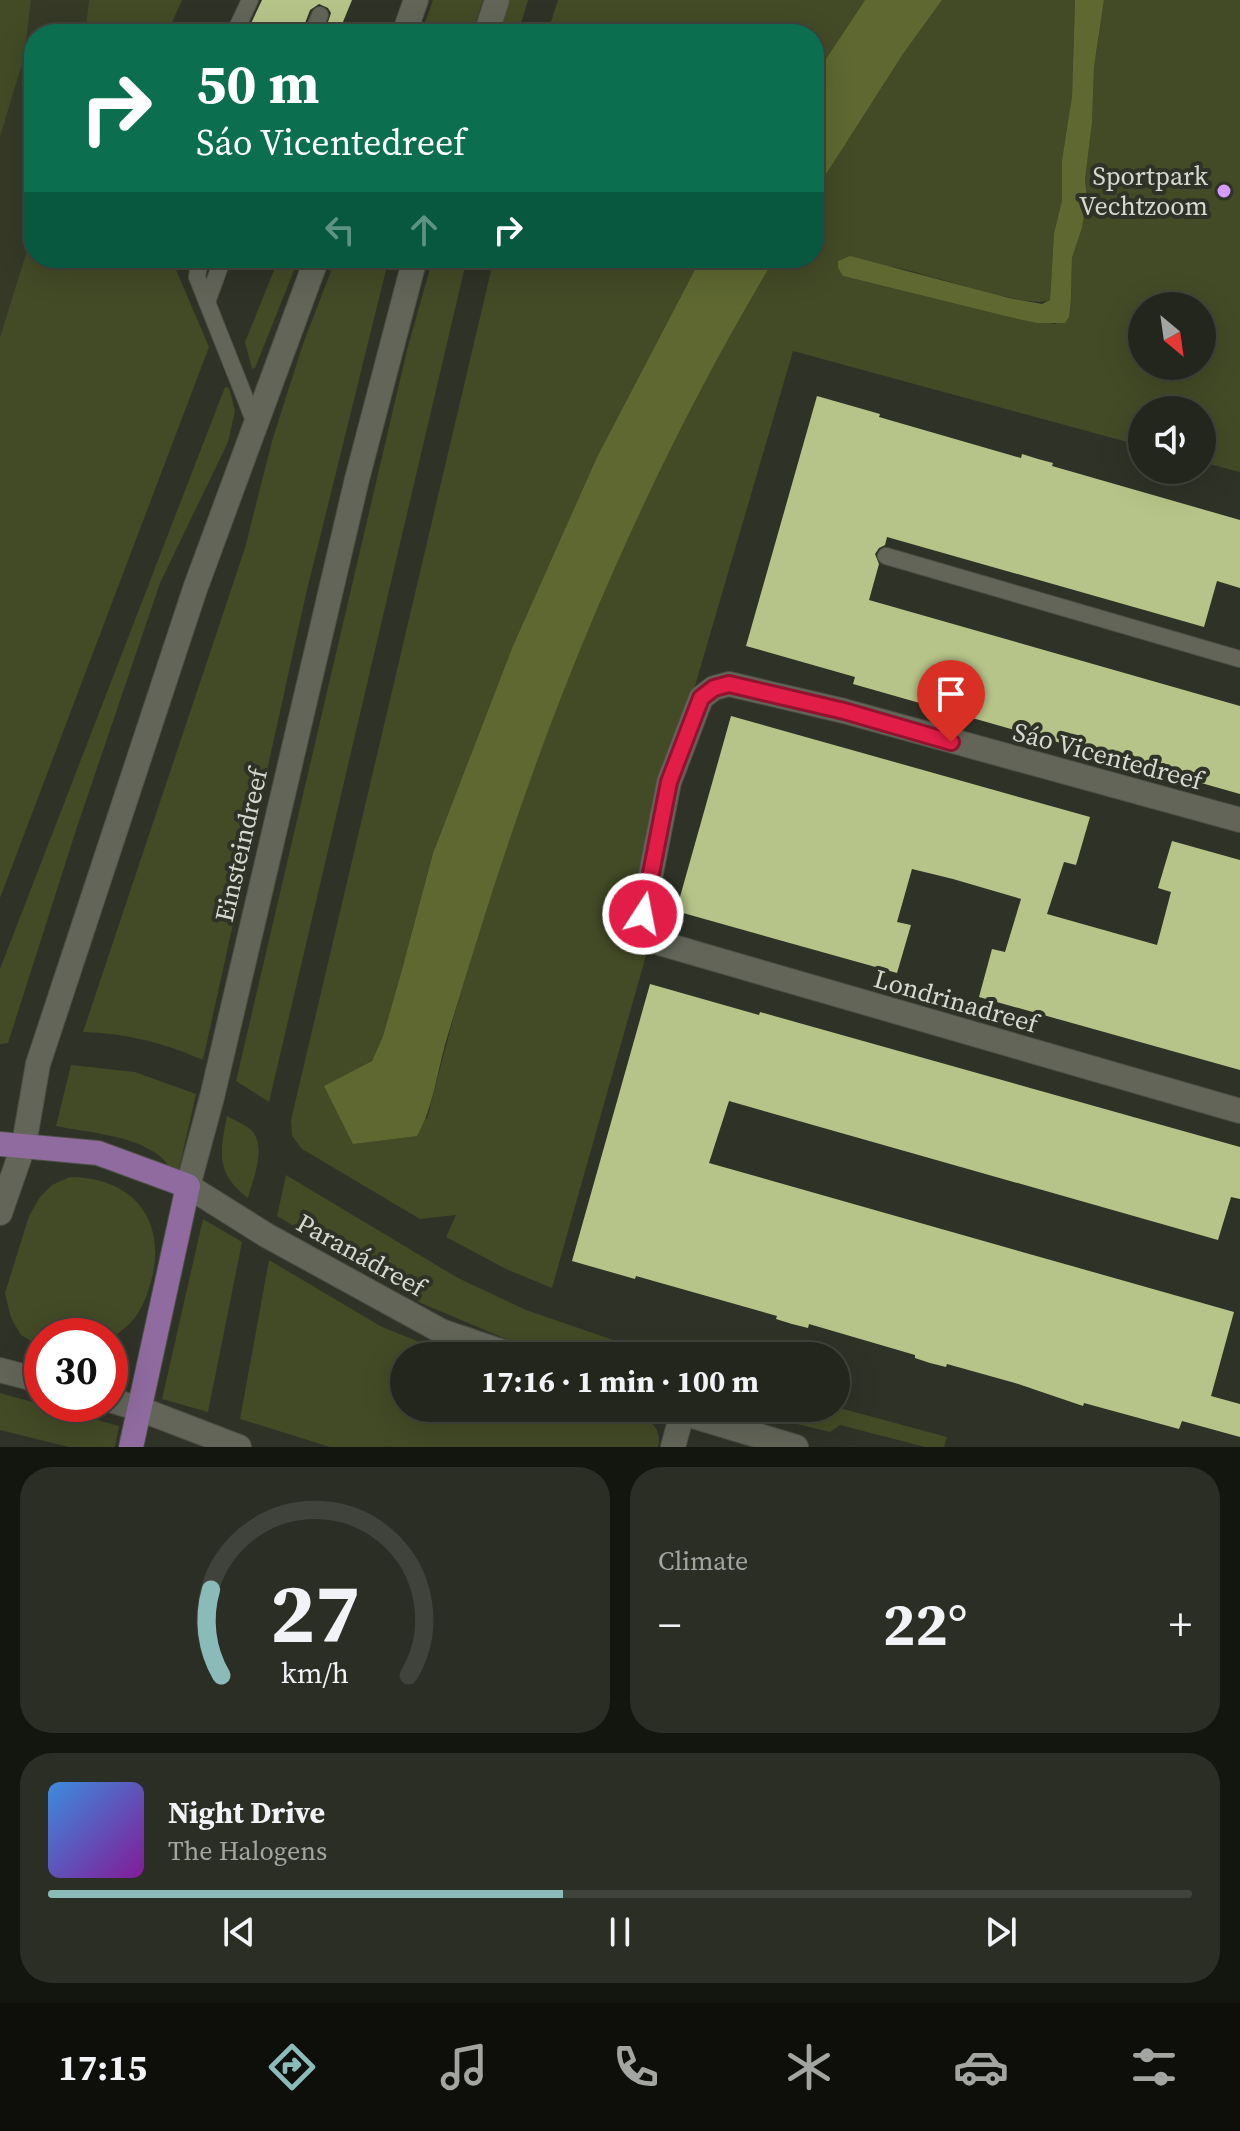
<!DOCTYPE html>
<html lang="en">
<head>
<meta charset="utf-8">
<style>
  body { margin:0; font-family:"Source Serif 4",serif; background:#2b2e25; color:#f1f3f6; height:100vh; display:flex; flex-direction:column; font-size:30px; white-space:nowrap }
  * { box-sizing:border-box; margin:0 }
  p { font-size:26px; color:#a3a5a3 }
  .icon { flex:none; width:44px; height:44px; fill:none; stroke:currentColor; stroke-width:2; stroke-linecap:round; stroke-linejoin:round }
  .map { position:relative; height:1447px; overflow:hidden }
  .drawer { display:flex; flex-direction:column; gap:20px; padding:20px; background:#13150f; flex:1 }
  .drawer>* { flex:none }
  .top-card { position:absolute; left:24px; top:24px; width:800px; height:244px; border-radius:32px; box-shadow:0 8px 32px #0002,0 0 0 2px #40433b; background:#0b6e4f; color:#fff; overflow:hidden }
  .needle { width:52px; rotate:151deg }
  .tools { position:absolute; left:1128px; top:292px; display:grid; gap:16px }
  .tools a { display:grid; place-items:center; width:88px; height:88px; border-radius:50%; background:#23261c; box-shadow:0 8px 32px #0002,0 0 0 2px #40433b; font-size:40px }
  .speed { position:absolute; left:24px; top:1318px; display:flex; gap:16px; font-size:40px; font-weight:700; text-align:center }
  .speed>* { display:grid; place-content:center; width:104px; height:104px; border-radius:50%; background:#23261c; box-shadow:0 8px 32px #0002,0 0 0 2px #40433b; line-height:1 }
  .speed .limit { border:12px solid #d22; background:#fff; color:#111 }
  .pin { position:absolute; display:grid; place-items:center; width:68px; height:68px; color:#fff; margin:-82px -34px; border-radius:50% 50% 50% 0; rotate:-45deg; box-shadow:0 0 8px #0007 }
  .pin .icon { rotate:45deg }
  .me { position:absolute; width:88px; margin:-44px; rotate:11deg; stroke-linejoin:round; filter:drop-shadow(0 0 6px #0008) }
  .turn { display:flex; align-items:center; gap:28px; height:168px; padding:0 40px; font-size:36px }
  .turn .icon { width:104px; height:104px; stroke-width:2.5 }
  .turn b { display:block; font-size:56px; line-height:68px }
  .lanes { display:flex; align-items:center; height:76px; padding:0 40px; background:#0003; justify-content:center; gap:40px; direction:ltr }
  .lanes .off { opacity:.35 }
  .big { font-size:60px; font-weight:700; line-height:1.1 }
  .drawer .card { flex:1; display:flex; flex-direction:column; justify-content:center; gap:12px; min-width:0; padding:0 28px; border-radius:32px; background:#2b2e25 }
  .drawer .dial { align-items:center; gap:0 }
  .dial svg { height:208px; overflow:visible; fill:none; stroke:#40433b; stroke-width:7; stroke-linecap:round; text-anchor:middle }
  .dial text { fill:#f1f3f6; stroke:none }
  .song { display:flex; align-items:center; gap:24px }
  .cover { width:96px; height:96px; border-radius:12px; background:linear-gradient(135deg,hsl(210 70% 55%),hsl(290 70% 35%)) }
  .played { height:8px; border-radius:4px; background:linear-gradient(90deg,#8bbbb9 45%,#40433b 45%) }
  .keys { display:flex; justify-content:space-around; direction:ltr }
  .heat { display:flex; justify-content:space-between; align-items:center; font-size:44px; direction:ltr }
  .drawer .tiles { flex:1; display:grid; gap:20px; grid-template-columns:1fr 1fr }
  .card:last-child { grid-column:span 2 }
  .trip { position:absolute; left:390px; top:1342px; width:460px; height:80px; border-radius:40px; background:#23261c; box-shadow:0 8px 32px #0002,0 0 0 2px #40433b; font-weight:700; line-height:80px; text-align:center }
  .menu { display:flex; height:128px; justify-content:space-around; align-items:center; background:#0e0f0b; color:#a3a5a3 }
  .menu .icon { width:56px; height:56px }
  .menu .on { color:#8bbbb9 }
  .menu b { font-size:36px; color:#f1f3f6 }
  .map>svg:first-child { display:block }
</style>
</head>
<body>
<div class="map">
<svg width="1240" height="1447" viewBox="0 0 1240 1447">
  <rect width="100%" height="100%" fill="#2f3226"/>
  <polygon fill="#353926" points="0,0 89,0 85,34 34,34 34,228 0,337"/>
  <g fill="#434a26" fill-rule="evenodd">
    <polygon points="0,0 31,0 24,57 0,137"/>
    <polygon points="89,0 182,0 167,34 85,34"/>
    <polygon points="433,0 483,0 472,34 421,34"/>
    <polygon points="509,0 528,0 518,34 498,34"/>
    <polygon points="558,0 865,0 814,77 814,34 547,34"/>
    <path d="M942 0H1075L1072 96 1062 160V200L1054 233 1050 300C1028 310 924 272 893 267 878 265 858 273 843 276L1005 316 1056 324 1071 297 1072 258 1082 228 1087 197 1085 180 1092 123 1094 67 1104 0H1240V472L1202 462V410H1142V446L793 351 630 908 647 952 552 1288 506 1269 446 1237 456 1215 420 1219 302 1149 292 1136 291 1120 494 258H701L597 457 512 648 433 853 401 973 383 1036 372 1061 325 1086 427 1119C501 820 616 522 775 258H814V193L903 54ZM1142 306H1202V366H1142Z"/>
    <polygon points="34,228 34,258 171,258 209,347 0,898 0,337"/>
    <polygon points="279,258 299,258 255,368 252,369 245,342"/>
    <path d="M336 258H389L306 594 203 1060C164 1043 126 1033 83 1032L245 548 272 441 303 344Z"/>
    <polygon points="433,258 467,258 269,1102 236,1081 407,350"/>
    <polygon points="225,387 229,388 235,411 228,442 160,583 77,827 8,1043 0,1044 0,969"/>
    <path d="M71 1065 135 1072 196 1094 177 1178C172 1171 167 1163 161 1157 134 1135 89 1133 56 1126Z"/>
    <path d="M227 1116C234 1120 244 1124 250 1129 268 1145 253 1179 248 1198 215 1173 220 1153 227 1116Z"/>
    <polygon points="286,1175 458,1278 526,1310 660,1356 546,1356 421,1303 277,1216"/>
    <path d="M70 1177C135 1177 169 1223 150 1285 143 1309 133 1326 110 1338L42 1336V1347L21 1335 11 1318 5 1293 29 1216 40 1197 52 1185Z"/>
    <polygon points="203,1219 242,1242 208,1412 162,1399"/>
    <path d="M269 1260 382 1327 455 1356H404V1408H621C639 1414 664 1422 658 1447H330L240 1419Z"/>
    <polygon points="0,1393 119,1426 115,1447 69,1447 0,1430"/>
    <polygon points="836,1407 947,1437 944,1447 925,1447 840,1425 830,1432 789,1422 761,1422 764,1408"/>
  </g>
  <g fill="#5e6830">
    <polygon points="865,0 942,0 903,54 814,193 814,77"/>
    <polygon points="1075,0 1104,0 1094,67 1092,123 1085,180 1087,197 1082,228 1072,258 1071,297 1069,317 1065,323 1037,323 1005,316 843,276 838,268 838,261 850,256 1009,298 1042,304 1050,300 1054,233 1062,200 1062,160 1072,96"/>
    <path d="M701 258H775C665 441 577 639 509 841 487 906 467 972 447 1038 437 1071 434 1106 417 1136L353 1144 324 1086 372 1061 383 1036 401 973 433 853 512 648 597 457Z"/>
  </g>
  <g fill="#b7c489">
    <polygon points="262,0 352,0 338,34 324,34 331,13 328,8 319,4 310,10 301,34 246,34"/>
    <polygon points="817,396 880,414 879,417 1021,458 1022,454 1038,459 1053,463 1052,466 1240,520 1240,588 1217,581 1204,627 887,537 885,545 879,548 875,554 879,564 869,600 1240,706 1240,794 853,684 855,677 746,646"/>
    <polygon points="731,716 1090,817 1076,865 1064,862 1047,914 1157,945 1171,892 1158,888 1172,841 1240,860 1240,1070 979,997 992,949 1005,952 1021,899 953,879 912,869 897,922 911,925 897,973 676,911"/>
    <polygon points="650,984 759,1015 760,1012 1240,1147 1240,1199 1231,1197 1218,1240 729,1101 709,1163 1234,1312 1211,1396 1240,1404 1240,1437 1182,1421 1179,1429 1084,1403 1083,1406 1015,1383 947,1364 946,1367 930,1363 915,1358 915,1355 809,1324 808,1328 792,1324 776,1319 777,1316 636,1276 635,1279 572,1261"/>
  </g>
  <g fill="none" stroke-linecap="round" stroke-linejoin="round">
    <g stroke="#4d4f45" stroke-width="18">
      <g id="service">
        <polyline points="234,34 250,0"/>
        <polyline points="312,34 320,15"/>
        <polyline points="200,258 197,277 255,423"/>
        <polyline points="207,302 223,258"/>
        <polyline points="886,556 1240,659"/>
      </g>
    </g>
    <g stroke="#4d4f45" stroke-width="26">
      <g id="minor">
        <polyline points="1240,820 844,711 729,684 714,688 701,698 669,782 643,914 656,942 1240,1111"/>
        <polyline points="188,1186 266,1235 441,1331 515,1356"/>
        <polyline points="666,1408 796,1447"/>
        <polyline points="140,1409 239,1447"/>
        <polyline points="673,1447 682,1414"/>
      </g>
    </g>
    <g stroke="#4d4f45" stroke-width="26">
      <g id="secondary">
        <polyline points="404,34 416,0"/>
        <polyline points="486,34 497,0"/>
        <polyline points="188,1186 212,1097 357,479 415,258"/>
        <polyline points="0,1213 24,1144 38,1064 195,589 317,258"/>
        <polyline points="0,1370 42,1381"/>
        <polyline points="110,1400 140,1409"/>
      </g>
    </g>
    <g stroke="#4d4f45" stroke-width="26">
      <polyline id="primary" points="0,1144 98,1153 188,1186 131,1447"/>
    </g>
    <use href="#service" stroke="#626558" stroke-width="16"/>
    <use href="#minor" stroke="#626558" stroke-width="24"/>
    <use href="#secondary" stroke="#626558" stroke-width="24"/>
    <use href="#primary" stroke="#8f6b9f" stroke-width="24"/>
  </g>
  <g fill="none" stroke-linecap="round" stroke-linejoin="round">
    <g stroke="#92132f" stroke-width="20">
      <polyline id="route" points="643,914 669,782 701,698 714,688 729,684 844,711 951,742"/>
    </g>
    <use href="#route" stroke="#e11d48" stroke-width="14"/>
  </g>
  <circle fill="#d79bf9" stroke="#2f3226" stroke-width="3" cx="1224" cy="191" r="8"/>
  <g text-anchor="middle" dominant-baseline="central" stroke-width="8" stroke-linejoin="round" paint-order="stroke">
    <g font-size="26" fill="#d7d9d1" stroke="#2f3226" text-anchor="end">
      <text x="1208" y="176">Sportpark<tspan x="1208" dy="30">Vechtzoom</tspan></text>
    </g>
    <g font-size="26" fill="#d7d9d1" stroke="#2f3226">
      <text transform="translate(1108 756) rotate(15)">Sáo Vicentedreef</text>
      <text transform="translate(241 845) rotate(-77)">Einsteindreef</text>
      <text transform="translate(956 1001) rotate(16)">Londrinadreef</text>
      <text transform="translate(361 1255) rotate(29)">Paranádreef</text>
    </g>
  </g>
</svg>
<div class="tools">
<a><svg class="needle" viewBox="-14 -14 28 28"><path d="M0-13l5 13h-10z" fill="#e53935"/><path d="M0 13l5-13h-10z" fill="#a3a5a3"/></svg></a>
<a><svg class="icon" aria-label="sound" viewBox="0 0 24 24"><path d="M4 9h4l5-4v14l-5-4H4zM17 9q2 3 0 6"/></svg></a>
</div>
<div class="speed"><div class="limit">30</div></div>
<div class="pin" style="left:951px;top:742px;background:#d93025"><svg class="icon" aria-label="arrive" viewBox="0 0 24 24"><path d="M6 21V4h12l-3 4 3 4H6"/></svg></div>
<svg class="me" style="left:643px;top:914px" viewBox="-20 -20 40 40"><circle r="17" fill="#e11d48" stroke="#fff" stroke-width="3"/><path d="M0-11L8 9 0 5-8 9z" fill="#fff"/></svg>
<div class="trip">17:16 · 1 min · 100 m</div>
<div class="top-card">
<div class="turn"><svg class="icon" aria-label="right" viewBox="0 0 24 24"><path d="M7 20v-9h11M14 6l5 5-5 5"/></svg><div><b>50 m</b>Sáo Vicentedreef</div></div>
<div class="lanes"><svg class="icon off" aria-label="left" viewBox="0 0 24 24"><path d="M17 20v-9H6M10 6l-5 5 5 5"/></svg><svg class="icon off" aria-label="ahead" viewBox="0 0 24 24"><path d="M12 20V5M6 11l6-6 6 6"/></svg><svg class="icon" aria-label="right" viewBox="0 0 24 24"><path d="M7 20v-9h11M14 6l5 5-5 5"/></svg></div>
</div>
</div>
<section class="drawer">
<div class="tiles">
<div class="card dial"><svg viewBox="0 0 100 80">
<path d="M14 69A42 42 0 1 1 86 69"/>
<path d="M14 69A42 42 0 0 1 10 36" stroke="#8bbbb9"/>
<text x="50" y="56" font-size="32" font-weight="700">27</text>
<text x="50" y="72" font-size="11">km/h</text>
</svg></div>
<div class="card"><p>Climate</p>
<div class="heat"><a>−</a><b class="big">22°</b><a>+</a></div>
</div>
<div class="card">
<div class="song"><i class="cover"></i><div><b>Night Drive</b><p>The Halogens</p></div></div>
<div class="played"></div>
<div class="keys"><svg class="icon" aria-label="previous" viewBox="0 0 24 24"><path d="M18 5L8 12l10 7zM5 5v14"/></svg><svg class="icon" aria-label="pause" viewBox="0 0 24 24"><path d="M8 5v14M16 5v14"/></svg><svg class="icon" aria-label="next" viewBox="0 0 24 24"><path d="M6 5l10 7-10 7zM19 5v14"/></svg></div>
</div>
</div>
</section>
<nav class="menu">
<b>17:15</b>
<svg class="icon on" aria-label="directions" viewBox="0 0 24 24"><path d="M12 3l9 9-9 9-9-9zM9 14v-3h6M13 9l2 2-2 2"/></svg>
<svg class="icon" aria-label="music" viewBox="0 0 24 24"><path d="M9 18V5l10-2v13"/><circle cx="6" cy="18" r="3"/><circle cx="16" cy="16" r="3"/></svg>
<svg class="icon" aria-label="phone" viewBox="0 0 24 24"><path d="M5 4h4l2 5-3 2q2 4 5 5l2-3 5 2v4C11 20 4 13 5 4z"/></svg>
<svg class="icon" aria-label="climate" viewBox="0 0 24 24"><path d="M12 3v18M4 7l16 10M4 17L20 7"/></svg>
<svg class="icon" aria-label="car" viewBox="0 0 24 24"><path d="M5 17H2v-5l4-1 3-4h7l3 4 3 1v5h-3M9 17h6M6 11h13"/><circle cx="7" cy="17" r="2"/><circle cx="17" cy="17" r="2"/></svg>
<svg class="icon" aria-label="filters" viewBox="0 0 24 24"><path d="M4 7h16M4 17h16"/><circle cx="9" cy="7" r="2"/><circle cx="15" cy="17" r="2"/></svg>
</nav>
</body>
</html>
